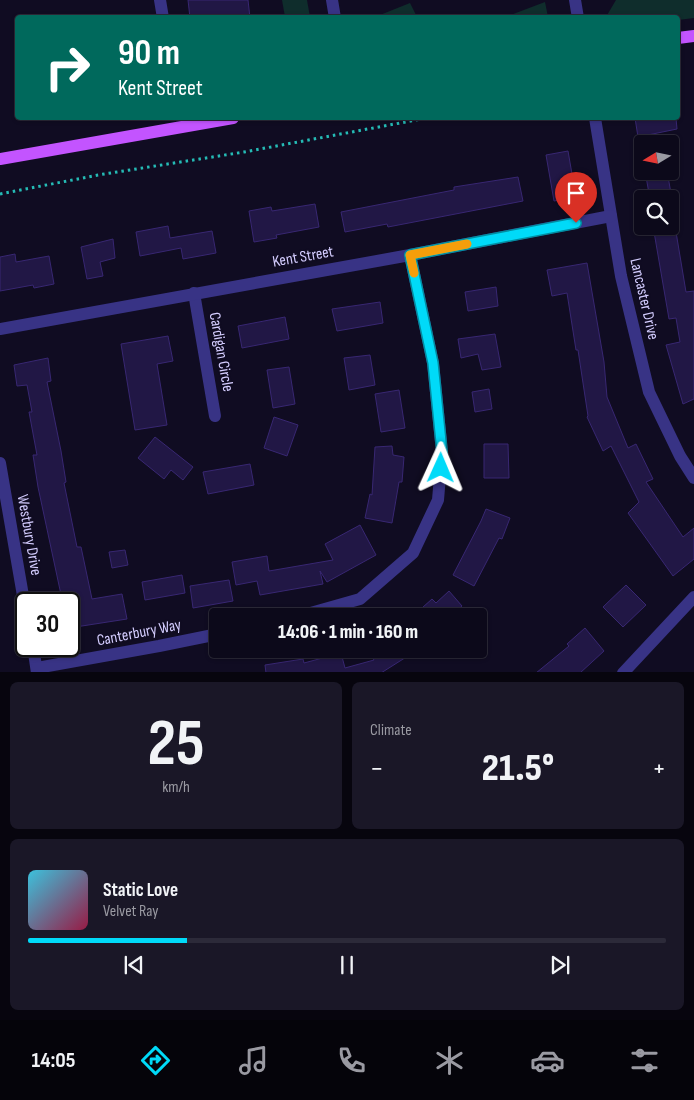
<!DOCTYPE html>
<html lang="en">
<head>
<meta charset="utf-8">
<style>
  body { margin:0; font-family:"Sofia Sans Condensed",sans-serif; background:#1a1727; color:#f1f3f6; height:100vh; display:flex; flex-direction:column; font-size:19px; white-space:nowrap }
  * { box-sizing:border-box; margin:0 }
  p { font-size:16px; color:#9a9aa2 }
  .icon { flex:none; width:28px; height:28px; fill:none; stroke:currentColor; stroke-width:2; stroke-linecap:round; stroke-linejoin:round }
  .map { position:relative; height:672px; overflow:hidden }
  .details { display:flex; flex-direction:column; gap:10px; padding:10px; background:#07050e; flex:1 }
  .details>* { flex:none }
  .top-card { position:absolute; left:15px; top:15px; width:665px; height:105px; border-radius:5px; box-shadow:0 1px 4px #0004,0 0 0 1px #2c2a39; background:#00695c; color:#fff; overflow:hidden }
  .needle { width:32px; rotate:260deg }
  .fabs { position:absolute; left:634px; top:135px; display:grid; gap:10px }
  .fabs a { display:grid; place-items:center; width:45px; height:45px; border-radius:5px; background:#0c091a; box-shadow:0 1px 4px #0004,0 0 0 1px #2c2a39; font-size:25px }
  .speed { position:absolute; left:15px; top:592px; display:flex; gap:10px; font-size:25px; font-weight:700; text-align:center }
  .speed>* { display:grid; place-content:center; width:65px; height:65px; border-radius:50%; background:#0c091a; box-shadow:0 1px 4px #0004,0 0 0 1px #2c2a39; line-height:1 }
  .speed .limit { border:2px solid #111; border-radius:8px; background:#fff; color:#111 }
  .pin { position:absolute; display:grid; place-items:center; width:42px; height:42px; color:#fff; margin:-51px -21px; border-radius:50% 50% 50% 0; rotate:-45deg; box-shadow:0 0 5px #0007 }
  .pin .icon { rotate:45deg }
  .me { position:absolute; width:55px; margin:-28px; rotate:1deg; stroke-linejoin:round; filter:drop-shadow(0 0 4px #0008) }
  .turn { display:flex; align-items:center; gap:18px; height:105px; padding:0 20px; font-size:22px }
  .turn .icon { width:65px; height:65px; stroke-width:2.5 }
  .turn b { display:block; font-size:35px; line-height:42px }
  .big { font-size:38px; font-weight:800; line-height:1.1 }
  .details .tile { flex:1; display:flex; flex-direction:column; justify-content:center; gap:8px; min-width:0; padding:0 18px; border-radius:8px; background:#1a1727 }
  .details .dial { align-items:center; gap:0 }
  .dial b { font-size:65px; line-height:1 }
  .song { display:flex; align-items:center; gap:15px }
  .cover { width:60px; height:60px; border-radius:8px; background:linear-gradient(135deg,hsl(190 70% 55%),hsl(340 70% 35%)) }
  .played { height:5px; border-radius:2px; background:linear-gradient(90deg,#00daf8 25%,#2c2a39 25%) }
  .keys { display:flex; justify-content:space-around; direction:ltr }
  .heat { display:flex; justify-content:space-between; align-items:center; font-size:28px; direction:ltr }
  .details .tiles { flex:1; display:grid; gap:10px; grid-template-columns:1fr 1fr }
  .tile:last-child { grid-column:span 2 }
  .trip { position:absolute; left:209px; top:608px; width:278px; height:50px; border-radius:5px; background:#0c091a; box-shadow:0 1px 4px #0004,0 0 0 1px #2c2a39; font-weight:800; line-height:50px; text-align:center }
  .menu { display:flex; height:80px; justify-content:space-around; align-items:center; background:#05040a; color:#9a9aa2 }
  .menu .icon { width:35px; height:35px }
  .menu .on { color:#00daf8 }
  .menu b { font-size:22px; color:#f1f3f6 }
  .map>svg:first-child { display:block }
</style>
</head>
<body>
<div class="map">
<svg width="694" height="673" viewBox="0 0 694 673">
  <rect width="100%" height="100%" fill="#100c22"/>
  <g fill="#0f2d2c">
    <polygon points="282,0 307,0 310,17 285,17"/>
    <polygon points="616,0 694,0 694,18 678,20 678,18 606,17"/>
    <polygon points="545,2 548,17 505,17"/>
    <polygon points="410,3 417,17 375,17"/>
  </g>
  <g fill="#211745" stroke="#382772">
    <polygon points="188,0 248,0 250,18 190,18"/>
    <polygon points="635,118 676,118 677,129 638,137"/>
    <polygon points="568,151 576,197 554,201 546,155"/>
    <polygon points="645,171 667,171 672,199 650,199"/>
    <polygon points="518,177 523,201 388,227 387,224 345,232 341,212 454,190 454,187"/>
    <polygon points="315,204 319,227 276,235 277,238 254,242 249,211 271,207 272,211"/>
    <polygon points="168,226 170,238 212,231 216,253 183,259 181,248 140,256 136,232"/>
    <polygon points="653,226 675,226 686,292 694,291 694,399 683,404 666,345 680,342 676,318 669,319"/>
    <polygon points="113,239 115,258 100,262 103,276 87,279 81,247"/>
    <polygon points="15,254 16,262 49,256 54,284 34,288 33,285 0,291 0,257"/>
    <polygon points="587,263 604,362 607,397 628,448 636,444 653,479 646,482 683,537 694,528 694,559 673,576 628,513 639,502 611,446 603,451 587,417 588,416 578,350 576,350 567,293 552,296 547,270"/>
    <polygon points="496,287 498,306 468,311 465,292"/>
    <polygon points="380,302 383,323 337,331 332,309"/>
    <polygon points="285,317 289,339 242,348 238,326"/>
    <polygon points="495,334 501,367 482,370 478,354 461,358 458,339"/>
    <polygon points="168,336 173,361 157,364 167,425 135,430 121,344"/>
    <polygon points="370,355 375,385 349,390 344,358"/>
    <polygon points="48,358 51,381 47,382 61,451 66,482 64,483 77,547 81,547 92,599 122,594 127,619 69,628 69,604 63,604 38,487 33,455 37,455 29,412 32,412 27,385 17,386 14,365"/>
    <polygon points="289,367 295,404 273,408 267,370"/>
    <polygon points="489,389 492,409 475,412 472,392"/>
    <polygon points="399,390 405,428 381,432 375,394"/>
    <polygon points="274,417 298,425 287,456 264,448"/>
    <polygon points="155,437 193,467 183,480 171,470 164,479 138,458"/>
    <polygon points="484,444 508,444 509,478 484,478"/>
    <polygon points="392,446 393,455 404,457 402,482 399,482 392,523 365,518 370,494 372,495 375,447"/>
    <polygon points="250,464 254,485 208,494 203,472"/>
    <polygon points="486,509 510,518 502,539 499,538 474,586 453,575 481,521"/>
    <polygon points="360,525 376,555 327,582 320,571 323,584 260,595 257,581 236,585 232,562 267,556 269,571 333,560 325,544"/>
    <polygon points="125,550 128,565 112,568 109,552"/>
    <polygon points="182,575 185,593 145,600 142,582"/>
    <polygon points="229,580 233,601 193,608 190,586"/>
    <polygon points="626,585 646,605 623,627 603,607"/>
    <polygon points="449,591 462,606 451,616 413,616 432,599 436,603"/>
    <polygon points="585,628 604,651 580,673 536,673 569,646 567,644"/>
    <polygon points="367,649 419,649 381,673 266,673 265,665 303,659 304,663 341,653 345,668 374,660"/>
  </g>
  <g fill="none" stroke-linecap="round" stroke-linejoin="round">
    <polyline stroke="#25bbb5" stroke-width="3" stroke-dasharray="2.5 4" stroke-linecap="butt" points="0,194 98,175 244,152 427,118"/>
    <g stroke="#383385" stroke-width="12">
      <polyline points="160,0 163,18"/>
      <polyline points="332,0 335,18"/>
      <polyline points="575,0 578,18"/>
      <polyline points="595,118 621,276 649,392 680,456 694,478"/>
      <polyline points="194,293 215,416"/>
      <polyline points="0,329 410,255 611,216"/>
      <polyline points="0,463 26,613"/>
      <polyline points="300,616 360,599 413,553 438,500 442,452 433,363 410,255"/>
      <polyline points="33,646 37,673"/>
      <polyline points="37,668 159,646 218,634"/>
      <polyline points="623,673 694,597"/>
    </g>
    <g stroke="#c354ff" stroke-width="12">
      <polyline points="678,38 694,36"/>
      <polyline points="0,159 233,118"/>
    </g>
  </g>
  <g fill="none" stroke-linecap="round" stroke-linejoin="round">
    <g stroke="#008ea1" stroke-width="12">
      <polyline id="route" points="441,468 442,452 433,363 410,255 576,223"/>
    </g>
    <use href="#route" stroke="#00daf8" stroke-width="9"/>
    <polyline stroke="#f59e0b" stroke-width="9" points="414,273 410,255 467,244"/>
  </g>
  <g text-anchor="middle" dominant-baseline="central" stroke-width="4" stroke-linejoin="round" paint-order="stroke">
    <g font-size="16" fill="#d4cdff" stroke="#100c22">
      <text transform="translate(303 257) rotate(-10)">Kent Street</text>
      <text transform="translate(644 299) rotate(77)">Lancaster Drive</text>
      <text transform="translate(221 352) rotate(80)">Cardigan Circle</text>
      <text transform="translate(29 535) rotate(80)">Westbury Drive</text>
      <text transform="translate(139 633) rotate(-11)">Canterbury Way</text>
    </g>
  </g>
</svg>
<div class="fabs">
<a><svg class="needle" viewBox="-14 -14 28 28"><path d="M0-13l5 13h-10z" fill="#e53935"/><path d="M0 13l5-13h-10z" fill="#9a9aa2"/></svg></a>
<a><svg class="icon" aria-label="search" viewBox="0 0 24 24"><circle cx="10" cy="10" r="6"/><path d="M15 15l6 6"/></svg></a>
</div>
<div class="speed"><div class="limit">30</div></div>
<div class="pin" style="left:576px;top:223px;background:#d93025"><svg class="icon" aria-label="arrive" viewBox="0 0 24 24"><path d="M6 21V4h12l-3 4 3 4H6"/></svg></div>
<svg class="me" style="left:441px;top:468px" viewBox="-20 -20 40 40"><path d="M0-17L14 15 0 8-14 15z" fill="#00daf8" stroke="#fff" stroke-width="4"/></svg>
<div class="trip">14:06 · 1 min · 160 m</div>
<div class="top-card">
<div class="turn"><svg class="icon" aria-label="right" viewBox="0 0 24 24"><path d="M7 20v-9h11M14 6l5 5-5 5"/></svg><div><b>90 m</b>Kent Street</div></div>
</div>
</div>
<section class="details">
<div class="tiles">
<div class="tile dial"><b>25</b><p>km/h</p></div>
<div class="tile"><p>Climate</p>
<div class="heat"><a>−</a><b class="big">21.5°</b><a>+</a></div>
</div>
<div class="tile">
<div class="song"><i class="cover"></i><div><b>Static Love</b><p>Velvet Ray</p></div></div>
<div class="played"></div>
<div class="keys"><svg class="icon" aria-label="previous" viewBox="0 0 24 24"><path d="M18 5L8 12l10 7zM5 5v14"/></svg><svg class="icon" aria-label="pause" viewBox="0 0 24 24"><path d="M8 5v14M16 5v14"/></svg><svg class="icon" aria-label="next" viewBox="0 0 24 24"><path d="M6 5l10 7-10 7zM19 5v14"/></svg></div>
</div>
</div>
</section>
<nav class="menu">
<b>14:05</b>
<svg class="icon on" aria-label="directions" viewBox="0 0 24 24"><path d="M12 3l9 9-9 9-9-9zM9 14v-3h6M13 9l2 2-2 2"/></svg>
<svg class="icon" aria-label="music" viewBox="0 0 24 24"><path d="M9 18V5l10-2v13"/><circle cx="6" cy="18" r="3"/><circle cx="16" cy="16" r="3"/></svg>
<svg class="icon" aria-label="phone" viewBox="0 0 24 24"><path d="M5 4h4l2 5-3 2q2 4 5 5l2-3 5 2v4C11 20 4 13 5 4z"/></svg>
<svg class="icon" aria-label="climate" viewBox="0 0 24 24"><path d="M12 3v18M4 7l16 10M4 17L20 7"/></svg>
<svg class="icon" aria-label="car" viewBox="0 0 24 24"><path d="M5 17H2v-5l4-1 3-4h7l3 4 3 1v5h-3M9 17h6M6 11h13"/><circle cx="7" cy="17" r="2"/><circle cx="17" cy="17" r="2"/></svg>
<svg class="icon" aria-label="filters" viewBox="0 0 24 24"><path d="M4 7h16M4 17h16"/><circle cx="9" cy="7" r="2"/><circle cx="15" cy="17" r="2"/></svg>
</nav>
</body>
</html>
